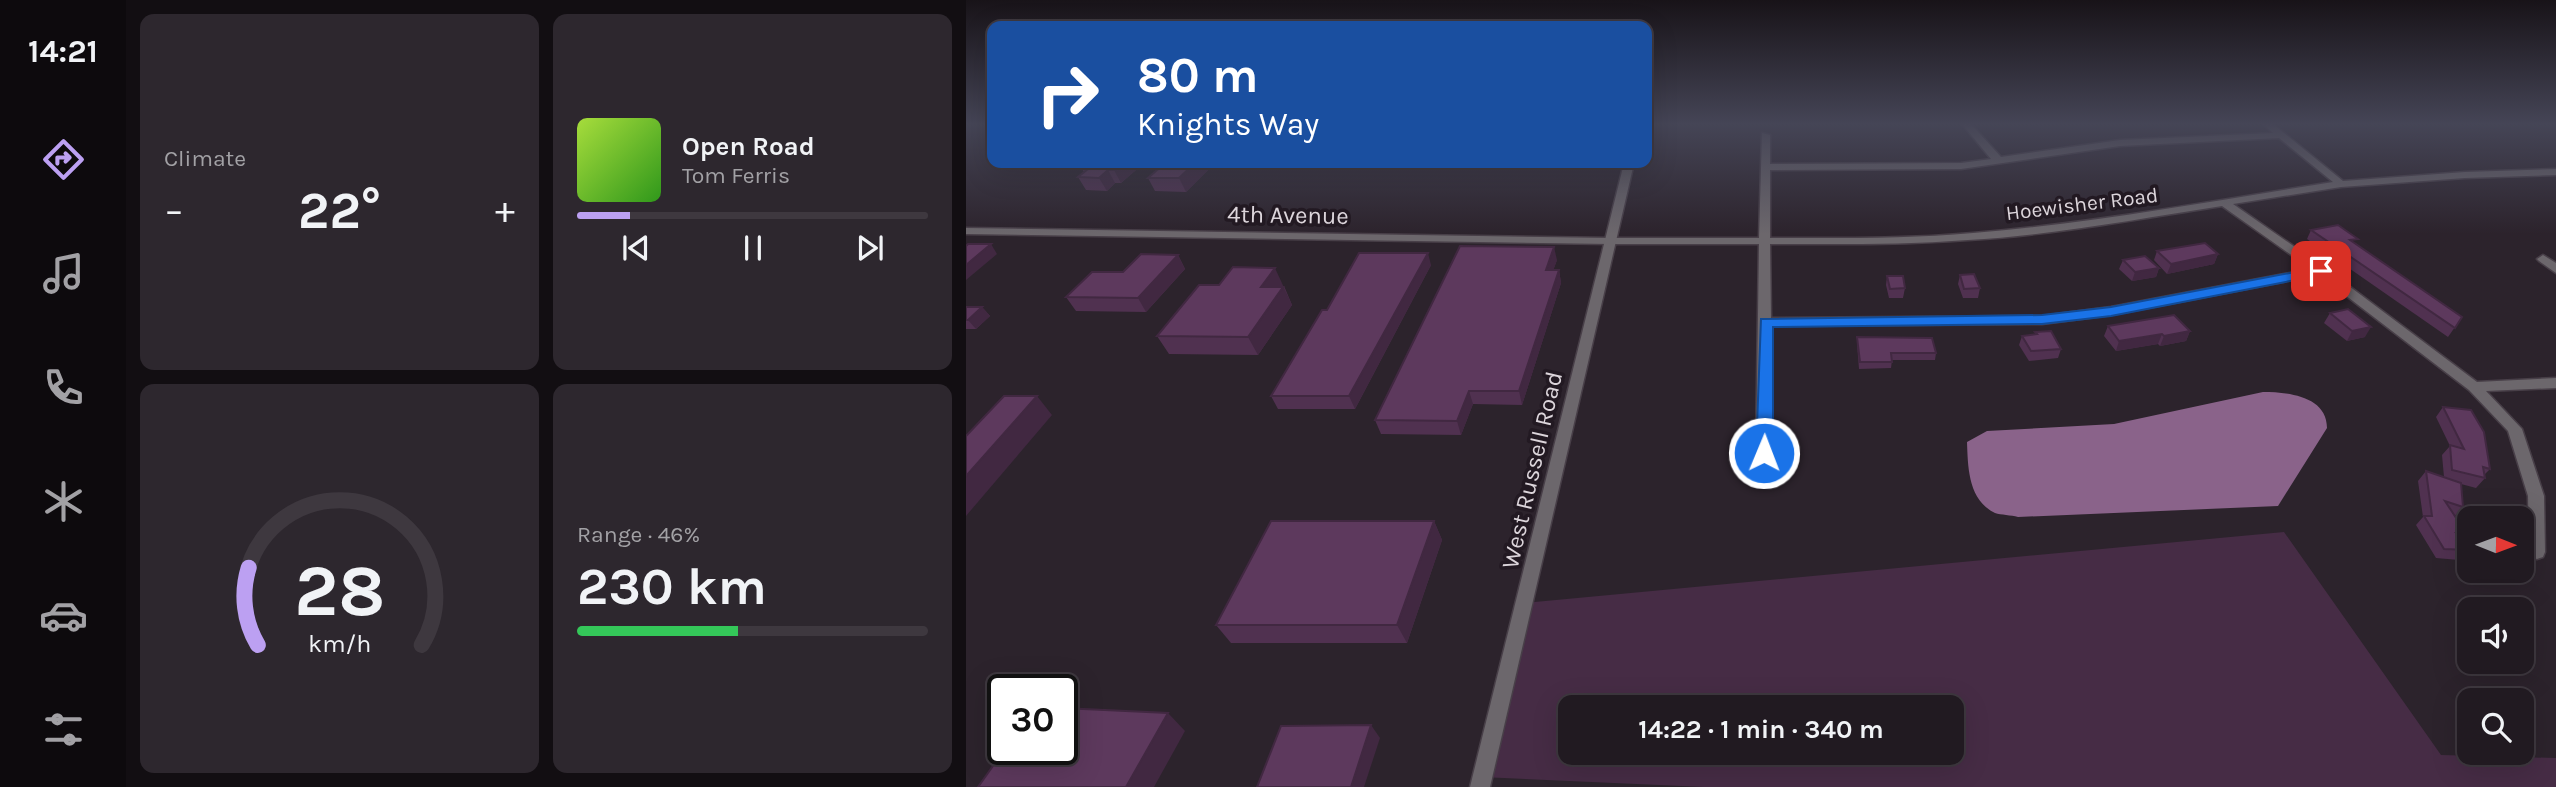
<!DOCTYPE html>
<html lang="en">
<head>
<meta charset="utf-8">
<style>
  body { margin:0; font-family:Karla,sans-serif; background:#2d272e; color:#f1f3f6; height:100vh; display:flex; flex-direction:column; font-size:26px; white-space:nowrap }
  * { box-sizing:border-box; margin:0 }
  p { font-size:23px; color:#a2a1a5 }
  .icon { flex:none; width:38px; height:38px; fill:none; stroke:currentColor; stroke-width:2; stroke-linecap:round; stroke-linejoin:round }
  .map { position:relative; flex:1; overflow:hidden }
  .details { display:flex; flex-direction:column; gap:14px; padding:14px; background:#120e12; width:840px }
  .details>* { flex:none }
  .banner { position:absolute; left:21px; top:21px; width:665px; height:147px; border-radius:14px; box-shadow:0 7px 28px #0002,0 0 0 2px #3e383f; background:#1a4fa0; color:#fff; overflow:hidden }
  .needle { width:46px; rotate:91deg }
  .fabs { position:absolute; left:1491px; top:506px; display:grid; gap:14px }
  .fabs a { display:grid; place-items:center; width:77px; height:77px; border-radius:14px; background:#211a21; box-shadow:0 7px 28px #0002,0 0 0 2px #3e383f; font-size:35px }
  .speed { position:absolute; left:21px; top:674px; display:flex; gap:14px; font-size:35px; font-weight:700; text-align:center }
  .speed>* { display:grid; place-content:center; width:91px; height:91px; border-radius:50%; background:#211a21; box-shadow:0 7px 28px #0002,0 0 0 2px #3e383f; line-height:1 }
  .speed .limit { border:4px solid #111; border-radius:10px; background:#fff; color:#111 }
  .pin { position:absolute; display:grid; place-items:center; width:60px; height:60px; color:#fff; margin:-30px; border-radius:14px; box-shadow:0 4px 10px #0006 }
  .me { position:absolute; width:77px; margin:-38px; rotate:1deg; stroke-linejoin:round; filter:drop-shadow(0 0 5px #0008) }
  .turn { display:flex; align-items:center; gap:24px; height:147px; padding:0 35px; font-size:32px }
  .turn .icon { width:91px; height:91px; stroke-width:2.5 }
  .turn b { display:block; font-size:49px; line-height:60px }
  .big { font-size:52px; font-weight:700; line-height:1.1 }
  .details .tile { flex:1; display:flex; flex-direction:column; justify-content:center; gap:10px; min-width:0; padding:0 24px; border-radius:14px; background:#2d272e }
  .details .dial { align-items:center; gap:0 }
  .dial svg { height:182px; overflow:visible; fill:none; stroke:#3e383f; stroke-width:7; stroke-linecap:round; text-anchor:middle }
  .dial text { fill:#f1f3f6; stroke:none }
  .song { display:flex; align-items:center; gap:21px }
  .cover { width:84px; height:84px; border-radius:10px; background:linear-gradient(135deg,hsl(80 70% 55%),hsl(110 70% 35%)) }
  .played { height:7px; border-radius:4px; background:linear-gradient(90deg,#bca0f2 15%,#3e383f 15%) }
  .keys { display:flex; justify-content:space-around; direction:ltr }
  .heat { display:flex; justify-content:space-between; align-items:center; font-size:38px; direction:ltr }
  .charge { height:10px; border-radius:5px; background:linear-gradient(90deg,#34c759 46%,#3e383f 0) }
  .details .tiles { flex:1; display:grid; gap:14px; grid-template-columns:repeat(2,1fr) }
  .trip { position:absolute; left:592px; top:695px; width:406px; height:70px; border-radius:14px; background:#211a21; box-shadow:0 7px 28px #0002,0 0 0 2px #3e383f; font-weight:700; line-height:70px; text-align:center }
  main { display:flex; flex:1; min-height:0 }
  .tabs { display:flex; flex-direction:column; width:126px; justify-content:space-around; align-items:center; background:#0d0a0d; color:#a2a1a5 }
  .tabs .icon { width:49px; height:49px }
  .tabs .selected { color:#bca0f2 }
  .tabs b { font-size:32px; color:#f1f3f6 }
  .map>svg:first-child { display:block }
</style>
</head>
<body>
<main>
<nav class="tabs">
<b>14:21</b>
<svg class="icon selected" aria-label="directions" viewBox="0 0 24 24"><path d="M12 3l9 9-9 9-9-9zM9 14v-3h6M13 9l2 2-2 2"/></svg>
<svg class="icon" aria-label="music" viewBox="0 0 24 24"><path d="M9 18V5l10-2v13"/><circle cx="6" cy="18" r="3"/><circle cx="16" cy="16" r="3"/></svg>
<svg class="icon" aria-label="phone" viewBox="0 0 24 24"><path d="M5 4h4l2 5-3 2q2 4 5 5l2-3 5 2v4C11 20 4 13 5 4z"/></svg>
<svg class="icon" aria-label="climate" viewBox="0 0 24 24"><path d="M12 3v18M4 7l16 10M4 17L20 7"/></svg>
<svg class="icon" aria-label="car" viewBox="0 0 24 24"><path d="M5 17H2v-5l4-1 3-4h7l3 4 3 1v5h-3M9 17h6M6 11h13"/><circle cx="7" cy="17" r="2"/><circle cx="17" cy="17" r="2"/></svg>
<svg class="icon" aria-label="filters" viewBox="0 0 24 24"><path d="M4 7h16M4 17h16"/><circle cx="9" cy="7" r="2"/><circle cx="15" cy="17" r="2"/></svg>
</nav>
<section class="details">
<div class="tiles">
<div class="tile"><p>Climate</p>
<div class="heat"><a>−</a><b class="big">22°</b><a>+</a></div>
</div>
<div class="tile">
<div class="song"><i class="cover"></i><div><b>Open Road</b><p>Tom Ferris</p></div></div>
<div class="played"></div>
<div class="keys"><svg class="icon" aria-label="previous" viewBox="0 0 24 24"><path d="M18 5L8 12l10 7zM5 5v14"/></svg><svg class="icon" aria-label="pause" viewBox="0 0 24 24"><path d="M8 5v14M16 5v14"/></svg><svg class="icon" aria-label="next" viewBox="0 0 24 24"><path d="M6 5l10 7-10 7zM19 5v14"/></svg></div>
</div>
<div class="tile dial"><svg viewBox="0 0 100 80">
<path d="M14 69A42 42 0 1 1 86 69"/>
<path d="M14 69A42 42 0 0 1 10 35" stroke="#bca0f2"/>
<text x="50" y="56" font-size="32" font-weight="700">28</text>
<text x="50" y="72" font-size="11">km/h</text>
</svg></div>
<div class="tile"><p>Range · 46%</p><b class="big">230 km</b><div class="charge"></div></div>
</div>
</section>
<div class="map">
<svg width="1590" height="787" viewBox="0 0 1590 787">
  <rect width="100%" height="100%" fill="#2c232c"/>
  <path fill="#462c45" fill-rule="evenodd" d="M1318 532 1475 755 1590 758V787H738L516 777 558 603ZM604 707H985V752H604Z"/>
  <path fill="#8a638a" d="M1297 392C1322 392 1361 396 1361 428L1312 506 1052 517C1045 515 1035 515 1029 513 1002 500 1002 467 1001 442L1021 431 1148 424Z"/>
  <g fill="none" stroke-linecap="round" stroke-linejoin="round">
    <g stroke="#483f48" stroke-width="3">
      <g id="minor">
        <path d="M996 124H1005L1035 157 1154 140 1307 133 1297 124H1307L1377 181 1499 172 1590 169V175L1499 178 1375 187 1267 204 1359 268 1511 382 1590 378V388L1520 391 1556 429 1578 496 1579 552 1577 557 1571 559 1565 557 1563 552 1562 496 1542 431 1503 390 1353 275 1145 315 1076 324 805 326 806 453 803 457H793L790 453 793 244H644L0 234V228L644 238H793L796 133 804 135V164L995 163 1025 159ZM1313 138 1367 182C1247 201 1128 223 1007 233 940 239 872 238 804 238V170L995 169 1154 146ZM1256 206 1345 269 1145 307 1076 316 805 318 804 244C870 244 936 245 1002 240 1087 235 1172 219 1256 206Z"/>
        <polygon points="1577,255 1590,263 1590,273 1573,261 1571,259"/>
      </g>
    </g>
    <g stroke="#483f48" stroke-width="3">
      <polygon id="tertiary" points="658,163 668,163 524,787 504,787"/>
    </g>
    <use href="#minor" fill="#6c676c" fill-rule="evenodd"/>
    <use href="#tertiary" fill="#6c676c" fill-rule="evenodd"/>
  </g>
  <g fill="#503150">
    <polygon points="178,163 155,183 149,183 141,191 120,190 112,177 118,172 116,169"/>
    <polygon points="249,163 220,192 189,191 182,178"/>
    <polygon points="1345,230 1389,244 1496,317 1482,337 1341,239"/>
    <polygon points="1191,251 1252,254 1248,264 1201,274 1188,260"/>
    <polygon points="212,255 219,269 180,312 110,311 100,297 157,272"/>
    <polygon points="591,260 587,270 593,270 595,283 556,405 507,404 495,435 415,434 409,420"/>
    <polygon points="1157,260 1193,268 1190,277 1166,281 1153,269"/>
    <polygon points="465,265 389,409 312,409 305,396 361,310"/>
    <polygon points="994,275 1014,288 1012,298 997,298 992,284"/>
    <polygon points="921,276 939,288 937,298 923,298 920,285"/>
    <polygon points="318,286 326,305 292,355 203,354 191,336"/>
    <polygon points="0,307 16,307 24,316 10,329 0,329"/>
    <polygon points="1364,313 1399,337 1381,341 1358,323"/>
    <polygon points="1142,326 1224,331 1220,341 1194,346 1192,344 1150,351 1138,336"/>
    <polygon points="1069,332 1095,349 1092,358 1063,361 1053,345 1056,336 1069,335"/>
    <polygon points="891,337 970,353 969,360 926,360 925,368 893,369 891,344"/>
    <polygon points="1477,407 1524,469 1518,475 1519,478 1510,488 1495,484 1497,507 1489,516 1500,533 1494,540 1502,550 1493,560 1470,558 1450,525 1457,517 1452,481 1460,471 1478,477 1476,455 1484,446 1470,417"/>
    <polygon points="468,521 476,540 441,643 265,643 250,625"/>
  </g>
  <g fill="#412841">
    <polygon points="156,163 178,163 155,183 148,170"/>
    <polygon points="229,163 249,163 220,192 213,178"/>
    <polygon points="142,170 149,183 141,191 133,178"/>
    <polygon points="25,244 31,254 0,280 0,265"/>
    <polygon points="588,247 591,260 583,283 580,270"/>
    <polygon points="462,253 465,265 389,409 383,396"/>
    <polygon points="1252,254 1248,264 1201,274 1205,264"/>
    <polygon points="212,255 219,269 180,312 172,298"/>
    <polygon points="309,268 326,305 292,355 282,337 295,287"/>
    <polygon points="1193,268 1190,277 1166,281 1169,272"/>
    <polygon points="593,270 595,283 556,405 553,391"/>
    <polygon points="16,307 24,316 10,329 2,320"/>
    <polygon points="1405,327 1399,337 1381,341 1386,331"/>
    <polygon points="1224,331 1220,341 1194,346 1198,336"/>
    <polygon points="1196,334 1192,344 1150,351 1153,341"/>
    <polygon points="503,391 507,404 495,435 491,421"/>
    <polygon points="71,396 86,415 0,516 0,476"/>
    <polygon points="468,521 476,540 441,643 431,625"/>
    <polygon points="202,713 219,731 188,787 160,787"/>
    <polygon points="405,725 414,738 398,787 385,787"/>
  </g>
  <g fill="#5d395d" stroke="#412841" stroke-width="2">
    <polygon points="124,163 156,163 148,170 142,170 133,178 112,177 122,169 116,169"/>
    <polygon points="199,163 229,163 213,178 182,178"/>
    <polygon points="1372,225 1392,239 1384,240 1496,317 1489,328 1345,230"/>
    <polygon points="1239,243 1252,254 1205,264 1191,251"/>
    <polygon points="2,244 25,244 0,265 0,246"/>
    <polygon points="494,246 588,247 580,270 593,270 553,391 503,391 491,421 409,420"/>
    <polygon points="393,253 462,253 383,396 305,396 356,310 361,310"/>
    <polygon points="175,254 212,255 172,298 100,297 126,272 157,272"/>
    <polygon points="1179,256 1193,268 1169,272 1157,260"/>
    <polygon points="267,267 309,268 295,287 317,287 282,337 191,336 233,285 253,285"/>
    <polygon points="1008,274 1014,288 998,289 994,275"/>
    <polygon points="921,276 937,276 939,288 924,289"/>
    <polygon points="0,307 16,307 2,320 0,320"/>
    <polygon points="1382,309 1405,327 1386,331 1364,313"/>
    <polygon points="1208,315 1224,331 1198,336 1196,334 1153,341 1142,326"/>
    <polygon points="1085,331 1095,349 1065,351 1056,336 1071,334 1069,332"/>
    <polygon points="891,337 966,338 970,353 925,353 926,362 894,362"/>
    <polygon points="38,396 71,396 0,476 0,436"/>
    <polygon points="1477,407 1505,410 1518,432 1524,469 1517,467 1519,478 1486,470 1484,445 1498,449"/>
    <polygon points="1460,471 1495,483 1497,507 1479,501 1500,533 1490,533 1502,550 1478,549 1458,516 1466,516"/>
    <polygon points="305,521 468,521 431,625 250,625"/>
    <polygon points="96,708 202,713 160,787 12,787 39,749 96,749"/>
    <polygon points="405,725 385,787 291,787 315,726"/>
  </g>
  <linearGradient id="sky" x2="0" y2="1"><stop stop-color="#181318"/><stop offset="0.53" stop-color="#454556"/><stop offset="1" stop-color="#454556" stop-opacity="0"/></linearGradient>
  <rect width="1590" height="234" fill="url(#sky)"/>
  <polygon fill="#1a73e8" stroke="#114b97" stroke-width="2" points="1355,267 1362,271 1360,274 1145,316 1076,324 807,327 807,453 798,460 790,453 795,319 1076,315 1145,307"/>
  <g text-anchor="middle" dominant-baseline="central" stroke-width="7" stroke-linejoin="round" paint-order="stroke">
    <g font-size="21" fill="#dcd5db" stroke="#221922">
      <text transform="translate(1116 204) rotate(-7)">Hoewisher Road</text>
    </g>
    <g font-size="24" fill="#dcd5db" stroke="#221922">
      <text transform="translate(322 215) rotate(1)">4th Avenue</text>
      <text transform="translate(566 470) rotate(-77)">West Russell Road</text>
    </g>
  </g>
</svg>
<div class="fabs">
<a><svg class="needle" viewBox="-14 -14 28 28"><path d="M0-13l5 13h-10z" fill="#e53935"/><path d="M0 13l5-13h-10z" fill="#a2a1a5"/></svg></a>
<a><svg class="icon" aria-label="sound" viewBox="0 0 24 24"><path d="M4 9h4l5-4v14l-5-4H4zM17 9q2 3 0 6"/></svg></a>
<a><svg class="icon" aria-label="search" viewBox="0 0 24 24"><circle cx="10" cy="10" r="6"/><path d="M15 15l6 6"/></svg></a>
</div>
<div class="speed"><div class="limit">30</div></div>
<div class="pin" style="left:1355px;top:271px;background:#d93025"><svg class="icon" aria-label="arrive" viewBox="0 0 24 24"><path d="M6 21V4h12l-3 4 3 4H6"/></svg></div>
<svg class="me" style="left:798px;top:453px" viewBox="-20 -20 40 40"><circle r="17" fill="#1a73e8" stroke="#fff" stroke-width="3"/><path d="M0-11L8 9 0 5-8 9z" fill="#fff"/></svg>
<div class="trip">14:22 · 1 min · 340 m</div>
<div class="banner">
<div class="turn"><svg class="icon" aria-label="right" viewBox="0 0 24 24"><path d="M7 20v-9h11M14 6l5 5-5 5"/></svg><div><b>80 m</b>Knights Way</div></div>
</div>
</div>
</main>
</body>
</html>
